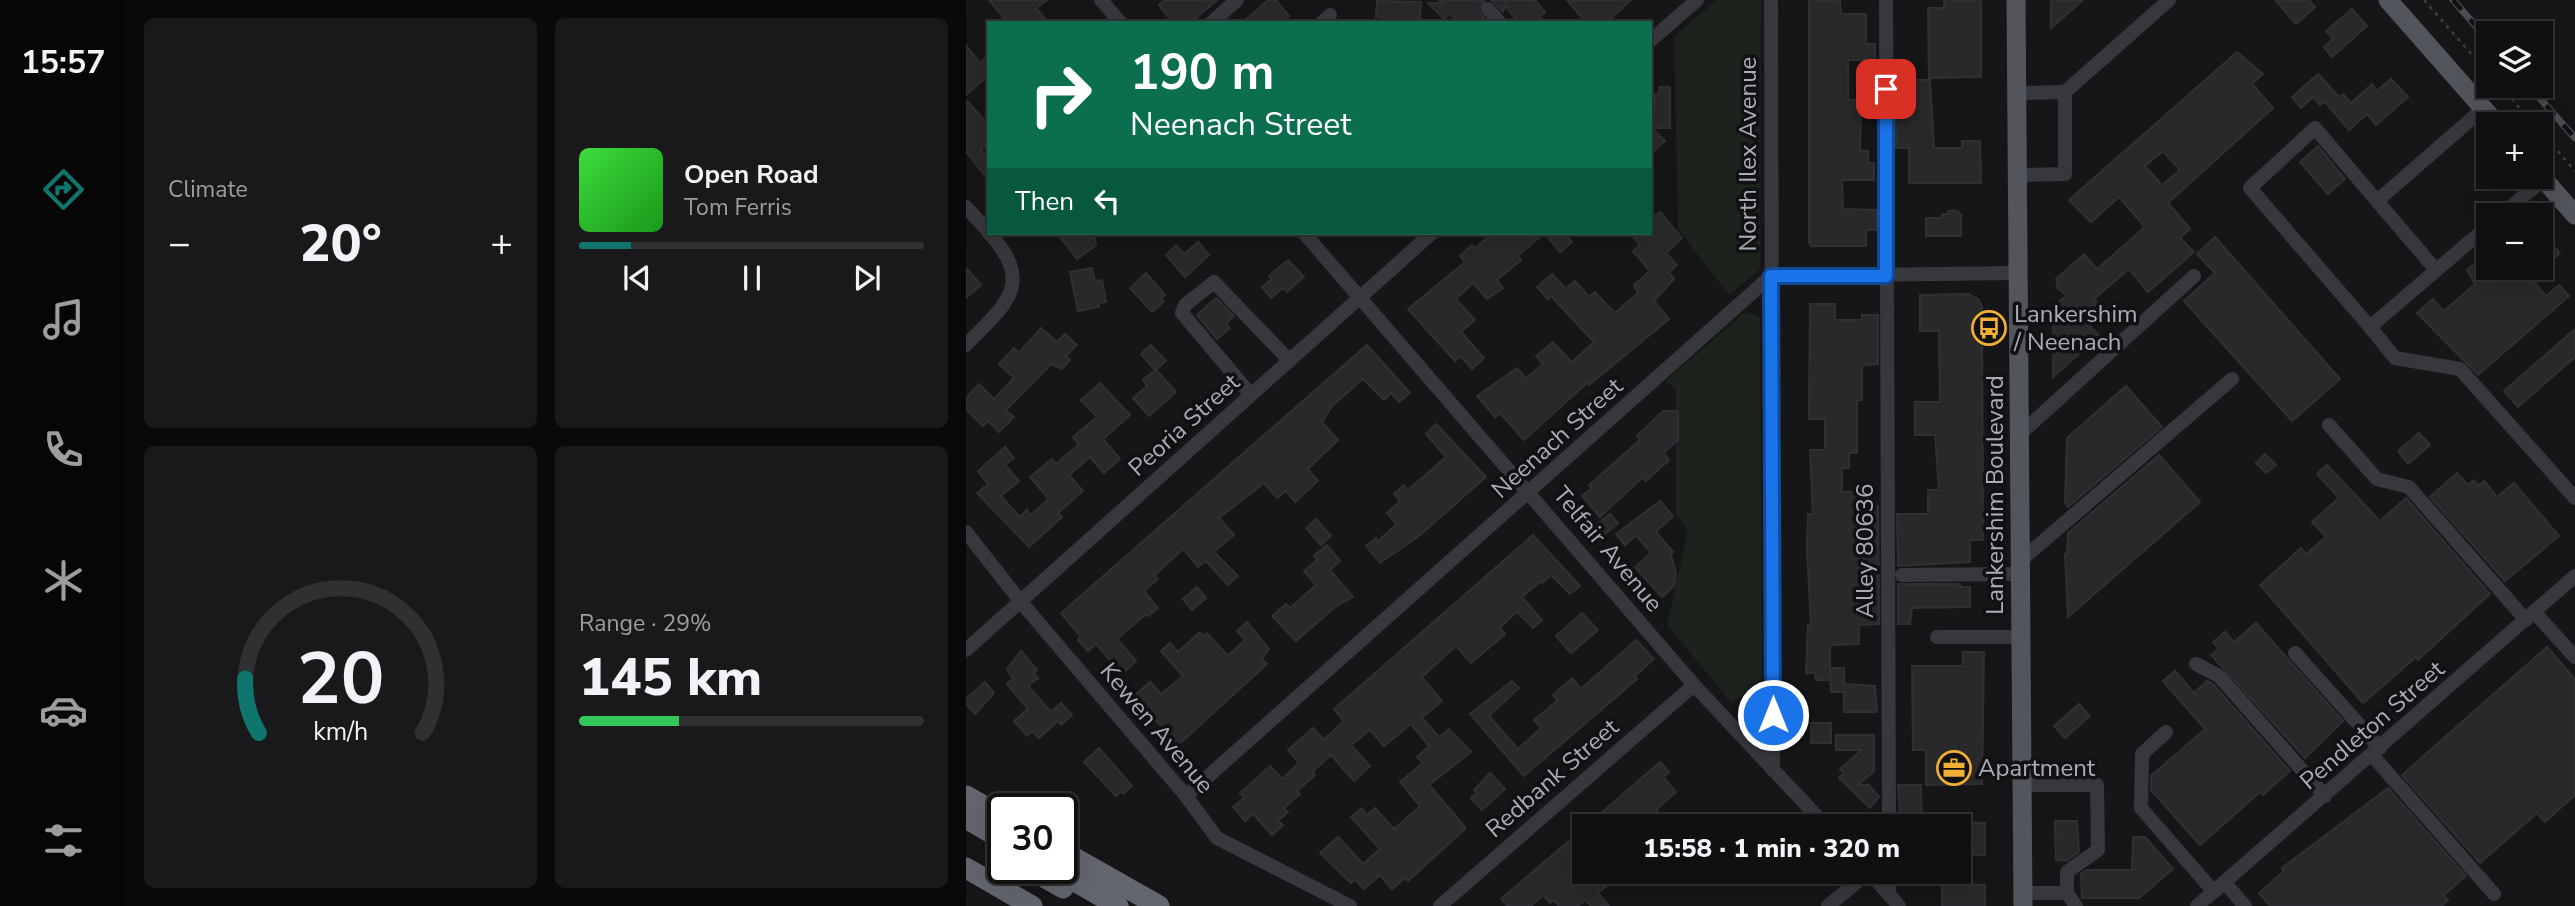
<!DOCTYPE html>
<html lang="en">
<head>
<meta charset="utf-8">
<style>
  body { margin:0; font-family:"Nunito Sans",sans-serif; background:#19191b; color:#f1f3f6; height:100vh; display:flex; flex-direction:column; font-size:26px; white-space:nowrap }
  * { box-sizing:border-box; margin:0 }
  p { font-size:23px; color:#9c9d9f }
  .icon { flex:none; width:38px; height:38px; fill:none; stroke:currentColor; stroke-width:2; stroke-linecap:round; stroke-linejoin:round }
  .map { position:relative; flex:1; overflow:hidden }
  .panel { display:flex; flex-direction:column; gap:18px; padding:18px; background:#09090a; width:840px }
  .panel>* { flex:none }
  .banner { position:absolute; left:21px; top:21px; width:665px; height:214px; border-radius:0px; box-shadow:0 7px 28px #0002,0 0 0 2px #303032; background:#0b6e4f; color:#fff; overflow:hidden }
  .controls { position:absolute; left:1510px; top:21px; display:grid; gap:14px }
  .controls a { display:grid; place-items:center; width:77px; height:77px; border-radius:0px; background:#101012; box-shadow:0 7px 28px #0002,0 0 0 2px #303032; font-size:35px }
  .speed { position:absolute; left:21px; top:793px; display:flex; gap:14px; font-size:35px; font-weight:700; text-align:center }
  .speed>* { display:grid; place-content:center; width:91px; height:91px; border-radius:50%; background:#101012; box-shadow:0 7px 28px #0002,0 0 0 2px #303032; line-height:1 }
  .speed .limit { border:4px solid #111; border-radius:10px; background:#fff; color:#111 }
  .pin { position:absolute; display:grid; place-items:center; width:60px; height:60px; color:#fff; margin:-30px; border-radius:14px; box-shadow:0 4px 10px #0006 }
  .me { position:absolute; width:77px; margin:-38px; rotate:0deg; stroke-linejoin:round; filter:drop-shadow(0 0 5px #0008) }
  .turn { display:flex; align-items:center; gap:24px; height:147px; padding:0 28px; font-size:32px }
  .turn .icon { width:91px; height:91px; stroke-width:2.5 }
  .turn b { display:block; font-size:49px; line-height:60px }
  .then { display:flex; align-items:center; height:66px; padding:0 28px; background:#0003; gap:14px; font-size:26px }
  .big { font-size:52px; font-weight:800; line-height:1.1 }
  .panel .widget { flex:1; display:flex; flex-direction:column; justify-content:center; gap:10px; min-width:0; padding:0 24px; border-radius:10px; background:#19191b }
  .panel .dial { align-items:center; gap:0 }
  .dial svg { height:182px; overflow:visible; fill:none; stroke:#303032; stroke-width:7; stroke-linecap:round; text-anchor:middle }
  .dial text { fill:#f1f3f6; stroke:none }
  .song { display:flex; align-items:center; gap:21px }
  .cover { width:84px; height:84px; border-radius:10px; background:linear-gradient(135deg,hsl(120 70% 55%),hsl(120 70% 35%)) }
  .played { height:7px; border-radius:4px; background:linear-gradient(90deg,#0f766e 15%,#303032 15%) }
  .keys { display:flex; justify-content:space-around; direction:ltr }
  .heat { display:flex; justify-content:space-between; align-items:center; font-size:38px; direction:ltr }
  .charge { height:10px; border-radius:5px; background:linear-gradient(90deg,#34c759 29%,#303032 0) }
  .panel .tiles { flex:1; display:grid; gap:18px; grid-template-columns:repeat(2,1fr) }
  .trip { position:absolute; left:606px; top:814px; width:399px; height:70px; border-radius:0px; background:#101012; box-shadow:0 7px 28px #0002,0 0 0 2px #303032; font-weight:800; line-height:70px; text-align:center }
  main { display:flex; flex:1; min-height:0 }
  .dock { display:flex; flex-direction:column; width:126px; justify-content:space-around; align-items:center; background:#060607; color:#9c9d9f }
  .dock .icon { width:49px; height:49px }
  .dock .selected { color:#0f766e }
  .dock b { font-size:32px; color:#f1f3f6 }
  .map>svg:first-child { display:block }
</style>
</head>
<body>
<main>
<nav class="dock">
<b>15:57</b>
<svg class="icon selected" aria-label="directions" viewBox="0 0 24 24"><path d="M12 3l9 9-9 9-9-9zM9 14v-3h6M13 9l2 2-2 2"/></svg>
<svg class="icon" aria-label="music" viewBox="0 0 24 24"><path d="M9 18V5l10-2v13"/><circle cx="6" cy="18" r="3"/><circle cx="16" cy="16" r="3"/></svg>
<svg class="icon" aria-label="phone" viewBox="0 0 24 24"><path d="M5 4h4l2 5-3 2q2 4 5 5l2-3 5 2v4C11 20 4 13 5 4z"/></svg>
<svg class="icon" aria-label="climate" viewBox="0 0 24 24"><path d="M12 3v18M4 7l16 10M4 17L20 7"/></svg>
<svg class="icon" aria-label="car" viewBox="0 0 24 24"><path d="M5 17H2v-5l4-1 3-4h7l3 4 3 1v5h-3M9 17h6M6 11h13"/><circle cx="7" cy="17" r="2"/><circle cx="17" cy="17" r="2"/></svg>
<svg class="icon" aria-label="filters" viewBox="0 0 24 24"><path d="M4 7h16M4 17h16"/><circle cx="9" cy="7" r="2"/><circle cx="15" cy="17" r="2"/></svg>
</nav>
<section class="panel">
<div class="tiles">
<div class="widget"><p>Climate</p>
<div class="heat"><a>−</a><b class="big">20°</b><a>+</a></div>
</div>
<div class="widget">
<div class="song"><i class="cover"></i><div><b>Open Road</b><p>Tom Ferris</p></div></div>
<div class="played"></div>
<div class="keys"><svg class="icon" aria-label="previous" viewBox="0 0 24 24"><path d="M18 5L8 12l10 7zM5 5v14"/></svg><svg class="icon" aria-label="pause" viewBox="0 0 24 24"><path d="M8 5v14M16 5v14"/></svg><svg class="icon" aria-label="next" viewBox="0 0 24 24"><path d="M6 5l10 7-10 7zM19 5v14"/></svg></div>
</div>
<div class="widget dial"><svg viewBox="0 0 100 80">
<path d="M14 69A42 42 0 1 1 86 69"/>
<path d="M14 69A42 42 0 0 1 8 45" stroke="#0f766e"/>
<text x="50" y="56" font-size="32" font-weight="700">20</text>
<text x="50" y="72" font-size="11">km/h</text>
</svg></div>
<div class="widget"><p>Range · 29%</p><b class="big">145 km</b><div class="charge"></div></div>
</div>
</section>
<div class="map">
<svg width="1609" height="906" viewBox="0 0 1609 906">
  <rect width="100%" height="100%" fill="#161618"/>
  <g fill="#1c231d">
    <polygon points="751,0 795,0 794,269 763,295 712,229 708,37"/>
    <polygon points="779,312 794,317 796,696 787,691 784,697 778,696 766,703 701,625 722,531 710,514 710,390 700,381"/>
  </g>
  <g fill="#29292c" stroke="#303034" stroke-width="2" fill-rule="evenodd">
    <polygon points="23,0 81,0 70,8 83,23 42,23"/>
    <polygon points="199,0 251,0 224,23 207,23 193,5"/>
    <polygon points="302,0 310,0 323,16 315,23 276,23"/>
    <polygon points="473,0 519,0 513,10 521,23 492,23 484,14 478,19 462,3 476,3"/>
    <polygon points="525,0 569,0 579,12 574,16 579,23 553,23 539,6 537,12"/>
    <polygon points="601,0 665,0 640,23 620,23"/>
    <polygon points="843,0 874,0 875,14 900,14 900,44 909,44 909,60 882,60 882,100 907,100 908,113 895,113 894,151 902,151 902,163 908,163 908,180 876,180 877,209 911,210 911,230 900,230 900,246 845,246 843,242"/>
    <polygon points="978,0 1015,0 1015,77 963,78 962,8 978,8"/>
    <polygon points="1085,0 1117,0 1085,28"/>
    <polygon points="1309,0 1343,0 1349,7 1330,24"/>
    <polygon points="411,1 455,2 454,21 417,23 417,17 410,17"/>
    <polygon points="1386,9 1401,26 1366,57 1358,47 1367,39 1360,31"/>
    <polygon points="0,45 14,63 23,55 23,75 0,95"/>
    <path d="M1271 52 1297 74 1286 84 1307 108 1202 203 1224 229 1214 238 1228 252 1182 292 1163 269 1128 299 1132 303 1116 317 1133 336 1087 377V307L1101 295 1092 289 1090 279 1118 254 1131 269 1179 227 1153 197 1125 222 1103 200ZM1197 151 1214 170 1196 185 1179 166Z"/>
    <polygon points="1352,74 1373,97 1377,94 1385,103 1406,84 1411,91 1425,79 1442,97 1410,125 1401,114 1383,130 1359,102 1354,105 1347,97 1335,108 1326,97"/>
    <polygon points="941,80 964,80 968,148 996,148 996,141 1014,141 1015,183 943,183 943,148 930,148 930,114 941,114"/>
    <polygon points="693,87 704,87 704,128 686,128 699,141 684,154 684,120 688,116 689,94 693,94"/>
    <polygon points="0,100 23,125 23,142 15,149 18,154 23,150 23,181 0,151"/>
    <polygon points="1352,146 1379,179 1362,194 1334,162"/>
    <polygon points="982,211 991,211 995,215 995,236 960,236 960,218 976,218 976,214 982,214"/>
    <polygon points="694,212 716,238 700,253 711,265 703,273 708,279 688,301 703,319 623,385 621,383 558,440 534,413 529,417 511,396 551,368 560,378 577,364 570,356 587,342 606,362 628,342 585,296 582,299 571,287 586,274 600,289 609,281 623,297 629,292 649,313 672,293 668,285 684,271 667,251 674,245 664,233 684,233 684,220"/>
    <polygon points="91,233 128,233 130,245 111,259"/>
    <polygon points="527,233 578,233 552,256 555,260 531,280 537,288 521,299 507,283 490,299 509,320 495,332 518,358 506,369 495,356 489,361 442,309 499,262 494,256 506,245 509,248"/>
    <polygon points="591,233 598,233 606,242 594,252 583,239"/>
    <polygon points="1575,233 1594,253 1575,269"/>
    <polygon points="1249,237 1374,379 1326,421 1218,301 1249,273 1231,254"/>
    <polygon points="232,242 243,255 219,277 200,255 210,245 218,254"/>
    <polygon points="1522,251 1522,268 1542,268 1554,282 1562,275 1580,296 1593,285 1603,296 1512,375 1451,313 1467,299 1478,311 1509,284 1501,270"/>
    <polygon points="322,260 338,277 321,292 317,288 305,298 296,287 306,279 303,276"/>
    <polygon points="0,268 15,285 0,298"/>
    <polygon points="126,268 129,282 136,280 140,302 132,303 133,307 112,311 104,272"/>
    <polygon points="180,273 199,295 195,299 198,301 186,312 164,288"/>
    <polygon points="1003,294 1012,299 1016,306 1017,540 1004,540 1004,562 932,566 931,514 962,514 962,490 973,490 969,435 949,435 949,402 974,402 973,331 954,331 954,295"/>
    <polygon points="250,298 268,316 260,323 264,328 251,339 231,315"/>
    <polygon points="844,304 869,304 869,320 896,320 896,315 912,315 912,364 896,365 896,400 891,400 891,453 883,453 883,468 876,468 876,492 895,491 895,506 912,506 913,624 893,625 893,644 864,645 864,680 850,680 849,673 840,673 842,625 845,625 841,549 842,514 847,514 844,450 859,450 859,419 843,419"/>
    <polygon points="75,328 91,342 99,334 111,345 100,356 104,360 96,369 85,364 40,410 48,417 33,432 22,421 17,426 0,409 0,398 13,384 28,399 48,378 33,364 48,348 53,353"/>
    <polygon points="1609,329 1609,357 1552,407 1538,391"/>
    <polygon points="185,345 200,361 190,370 210,392 183,416 167,398 181,386 177,380 189,370 175,354"/>
    <polygon points="401,345 444,393 433,402 425,393 418,400 397,379 366,406 356,422 372,440 342,469 352,481 329,502 320,491 311,498 298,483 253,518 268,535 248,552 272,576 262,585 240,561 232,567 217,549 189,575 192,579 178,591 192,608 182,616 180,614 151,639 170,661 156,674 130,644 122,651 112,640 115,637 95,613"/>
    <polygon points="134,383 164,415 137,439 154,459 138,473 124,457 103,475 117,491 92,513 96,517 63,547 11,493 22,484 12,471 39,447 48,458 39,465 53,481 35,496 54,517 61,510 65,515 83,499 64,477 86,459 90,464 113,444 107,437 131,417 115,400"/>
    <polygon points="1160,386 1196,427 1102,507 1099,502 1101,438"/>
    <polygon points="697,411 712,411 712,440 697,453 703,460 680,481 677,477 634,517 616,496 626,488 623,485 674,440 671,436"/>
    <polygon points="470,424 520,477 453,536 414,563 400,546 410,538 412,541 431,524 421,513 434,501 428,494 438,485 442,490 480,457 460,434"/>
    <polygon points="1453,433 1464,445 1442,464 1432,451"/>
    <polygon points="1299,454 1310,465 1300,473 1290,463"/>
    <polygon points="1193,455 1234,502 1102,617 1099,554 1101,554 1102,533"/>
    <polygon points="1361,465 1414,521 1440,498 1524,594 1452,660 1450,657 1397,703 1294,585 1335,548 1340,554 1360,537 1346,522 1373,498 1351,474"/>
    <polygon points="1491,473 1502,485 1508,480 1512,486 1518,481 1531,497 1548,483 1593,536 1539,581 1464,497"/>
    <polygon points="694,501 707,516 690,532 707,552 705,554 710,574 708,586 696,597 669,567 685,553 670,535 659,545 650,534"/>
    <polygon points="644,514 652,523 634,538 626,528"/>
    <polygon points="350,519 365,536 355,545 340,528"/>
    <polygon points="567,535 614,586 604,594 585,575 576,583 575,581 556,597 576,620 567,628 551,612 534,627 539,634 505,663 490,646 456,677 476,701 456,718 473,737 483,729 505,752 463,785 500,828 442,881 439,878 426,889 414,875 398,889 389,879 385,883 354,853 372,837 397,864 414,849 385,817 396,808 401,815 409,808 428,829 454,806 434,782 457,763 451,757 463,746 445,724 418,746 404,730 385,745 404,766 388,781 365,755 346,772 349,775 331,791 334,794 318,808 322,812 312,821 317,825 306,835 287,814 279,821 267,807 278,798 274,793 304,766 316,779 333,763 322,750 347,728 358,740 378,721 368,709"/>
    <polygon points="361,545 374,561 364,570 387,597 369,607 330,641 306,616 320,604 324,608 350,585 338,571 351,560 348,556"/>
    <polygon points="932,584 994,584 994,587 1004,587 1004,607 946,608 944,624 932,624"/>
    <polygon points="231,587 240,598 226,610 217,599"/>
    <polygon points="616,613 632,630 605,653 590,636"/>
    <polygon points="281,622 303,649 296,659 301,664 212,745 168,696 184,682 195,694 217,676 195,651 204,643 212,652 234,632 237,636 241,633 262,656 279,640 271,631"/>
    <polygon points="1290,623 1377,721 1339,758 1245,655 1253,649 1247,642 1259,632 1268,642"/>
    <polygon points="670,640 688,659 669,676 671,679 558,776 504,714 546,681 553,688 523,716 552,749 575,728 568,720 592,700 587,695 606,678 615,689"/>
    <polygon points="1581,647 1609,679 1609,795 1579,822 1571,813 1514,863 1436,775"/>
    <polygon points="55,651 71,670 68,673 72,678 62,686 85,712 95,703 106,715 95,725 92,721 73,738 66,731 61,736 48,721 62,709 41,684 47,679 41,669"/>
    <polygon points="997,652 1018,652 1016,784 960,785 960,750 947,750 946,666 997,666"/>
    <polygon points="864,668 878,668 878,684 909,686 911,712 878,712 878,692 865,692"/>
    <polygon points="1209,671 1228,693 1241,681 1247,684 1324,771 1297,795 1294,792 1234,845 1185,790 1185,776 1239,729 1197,681"/>
    <polygon points="19,682 28,693 9,714 0,704 0,699"/>
    <polygon points="1113,704 1124,716 1099,738 1088,726"/>
    <rect x="845" y="723" width="20" height="20"/>
    <polygon points="870,735 908,735 908,771 892,785 903,785 913,797 904,808 873,778 878,773 874,769 896,750 870,750"/>
    <polygon points="133,748 166,786 157,794 155,791 150,796 118,762"/>
    <polygon points="694,762 703,772 697,777 710,792 690,810 704,826 620,826"/>
    <polygon points="524,773 539,789 516,810 505,798 511,793 508,790"/>
    <polygon points="932,785 955,785 956,826 935,826"/>
    <polygon points="1422,788 1500,876 1478,895 1482,900 1476,906 1304,906 1293,893 1318,871 1316,868"/>
    <polygon points="1089,821 1111,821 1113,852 1100,861 1090,860"/>
    <polygon points="992,823 1019,823 1019,855 999,855 999,836 992,836"/>
    <polygon points="618,828 618,872 635,872 645,882 632,893 643,906 625,906 619,900 612,906 593,906 588,900 584,903 577,895 565,906 542,906 535,899"/>
    <polygon points="1167,837 1179,837 1207,869 1173,898 1116,898 1115,874 1120,870 1166,870"/>
    <polygon points="976,883 1019,885 1019,906 976,906"/>
  </g>
  <g fill="none" stroke-linecap="round" stroke-linejoin="round">
    <g stroke="#3d3f44" stroke-width="2.5" stroke-dasharray="3.5 5" stroke-linecap="butt">
      <polyline points="1458,0 1522,73"/>
      <polyline points="1534,86 1568,124"/>
      <polyline points="1575,132 1609,171"/>
    </g>
    <g stroke="#37383d" stroke-width="14">
      <polyline points="135,0 155,23"/>
      <polyline points="805,0 807,770"/>
      <polyline points="920,0 923,826"/>
      <polyline points="522,9 534,23"/>
      <polyline points="245,23 271,0"/>
      <polyline points="356,23 364,15"/>
      <polyline points="684,41 731,0"/>
      <polyline points="1099,92 1203,0"/>
      <polyline points="1051,93 1099,92 1099,174 1051,175"/>
      <polyline points="1518,108 1411,201 1349,128 1284,188 1404,327 1522,226"/>
      <polyline points="1411,201 1470,270"/>
      <polyline points="0,207 23,232"/>
      <polyline points="1535,215 1578,179"/>
      <polyline points="338,233 728,685 860,826"/>
      <polyline points="1404,327 1429,358 1494,369 1609,498"/>
      <path d="M0 345C39 305 70 284 23 233"/>
      <polyline points="285,395 216,313 219,305 248,282 323,360"/>
      <polyline points="1363,425 1411,479 1443,487 1560,620"/>
      <polyline points="1053,435 1228,276"/>
      <polyline points="0,532 55,602 220,796 251,838 384,906"/>
      <polyline points="1053,562 1266,379"/>
      <polyline points="936,575 1053,574"/>
      <polyline points="1569,613 1609,657"/>
      <polyline points="971,637 1054,637"/>
      <polyline points="0,650 466,233"/>
      <polyline points="1329,653 1414,748"/>
      <polyline points="1230,664 1253,676 1359,796"/>
      <polyline points="1200,732 1176,754 1175,808 1248,892"/>
      <polyline points="1406,755 1528,894"/>
      <polyline points="1056,785 1131,785 1132,850 1101,872 1101,893"/>
      <polyline points="220,796 805,276 1052,273"/>
      <polyline points="903,872 933,906"/>
      <polyline points="923,872 923,894"/>
      <polyline points="1259,883 1279,906"/>
      <polyline points="1057,893 1101,893 1110,906"/>
      <polyline points="474,906 728,685"/>
      <polyline points="862,906 903,872"/>
      <polyline points="1231,906 1609,576"/>
    </g>
    <g stroke="#53555c" stroke-width="19">
      <polyline points="1050,0 1057,906"/>
      <polyline points="1422,0 1531,124"/>
      <polyline points="1575,176 1609,215"/>
    </g>
    <g stroke="#63666e" stroke-width="21">
      <polyline points="0,796 37,817"/>
      <polyline points="0,818 37,840"/>
      <polyline points="96,851 193,906"/>
      <polyline points="0,868 66,906"/>
      <polyline points="62,868 97,888"/>
      <polyline points="86,868 152,906"/>
    </g>
    <g stroke="#4a4c52" stroke-width="7">
      <g id="rail">
        <polyline points="1487,0 1522,40"/>
        <polyline points="1563,86 1609,138"/>
      </g>
    </g>
    <use href="#rail" stroke="#111113" stroke-width="4.5" stroke-dasharray="13" stroke-linecap="butt"/>
  </g>
  <g fill="none" stroke-linecap="round" stroke-linejoin="round">
    <g stroke="#114b97" stroke-width="18">
      <polyline id="route" points="807,715 805,276 920,276 920,89"/>
    </g>
    <use href="#route" stroke="#1a73e8" stroke-width="12"/>
  </g>
  <defs>
    <g id="bus-ring" transform="scale(1.75)"><circle r="9.5" fill="#111113" stroke="#f2b134" stroke-width="1.5"/><path d="M-5-6H5V4H4V6H2V4H-2V6H-4V4H-5ZM-3.5-4V0h7V-4ZM-3.5 1.2v1.5H-2V1.2ZM2 1.2v1.5H3.5V1.2Z" fill="#f2b134"/></g>
    <g id="office-ring" transform="scale(1.75)"><circle r="9.5" fill="#111113" stroke="#f2b134" stroke-width="1.5"/><path d="M-6-3h4V-5.5h4V-3h4V5H-6ZM-1-4.5V-3h2v-1.5ZM-6 0V1H6V0Z" fill="#f2b134"/></g>
  </defs>
  <g fill-rule="evenodd">
    <use href="#bus-ring" x="1023" y="328"/>
    <use href="#office-ring" x="988" y="768"/>
  </g>
  <g text-anchor="middle" dominant-baseline="central" stroke-width="7" stroke-linejoin="round" paint-order="stroke">
    <g font-size="24" fill="#a8adb8" stroke="#111113">
      <text transform="translate(782 154) rotate(-90)">North Ilex Avenue</text>
      <text transform="translate(218 425) rotate(-42)">Peoria Street</text>
      <text transform="translate(591 438) rotate(-42)">Neenach Street</text>
      <text transform="translate(1029 495) rotate(-90)">Lankershim Boulevard</text>
      <text transform="translate(642 549) rotate(50)">Telfair Avenue</text>
      <text transform="translate(899 551) rotate(-90)">Alley 80636</text>
      <text transform="translate(1406 725) rotate(-41)">Pendleton Street</text>
      <text transform="translate(191 728) rotate(50)">Kewen Avenue</text>
      <text transform="translate(586 778) rotate(-41)">Redbank Street</text>
    </g>
    <g font-size="24" fill="#a8adb8" stroke="#111113" text-anchor="start">
      <text x="1048" y="314">Lankershim<tspan x="1048" dy="28">/ Neenach</tspan></text>
      <text x="1012" y="768">Apartment</text>
    </g>
  </g>
</svg>
<div class="controls">
<a><svg class="icon" aria-label="layers" viewBox="0 0 24 24"><path d="M12 4l9 5-9 5-9-5zM3 14l9 5 9-5"/></svg></a>
<a>+</a>
<a>−</a>
</div>
<div class="speed"><div class="limit">30</div></div>
<div class="pin" style="left:920px;top:89px;background:#d93025"><svg class="icon" aria-label="arrive" viewBox="0 0 24 24"><path d="M6 21V4h12l-3 4 3 4H6"/></svg></div>
<svg class="me" style="left:807px;top:715px" viewBox="-20 -20 40 40"><circle r="17" fill="#1a73e8" stroke="#fff" stroke-width="3"/><path d="M0-11L8 9 0 5-8 9z" fill="#fff"/></svg>
<div class="trip">15:58 · 1 min · 320 m</div>
<div class="banner">
<div class="turn"><svg class="icon" aria-label="right" viewBox="0 0 24 24"><path d="M7 20v-9h11M14 6l5 5-5 5"/></svg><div><b>190 m</b>Neenach Street</div></div>
<div class="then">Then<svg class="icon" aria-label="left" viewBox="0 0 24 24"><path d="M17 20v-9H6M10 6l-5 5 5 5"/></svg></div>
</div>
</div>
</main>
</body>
</html>
